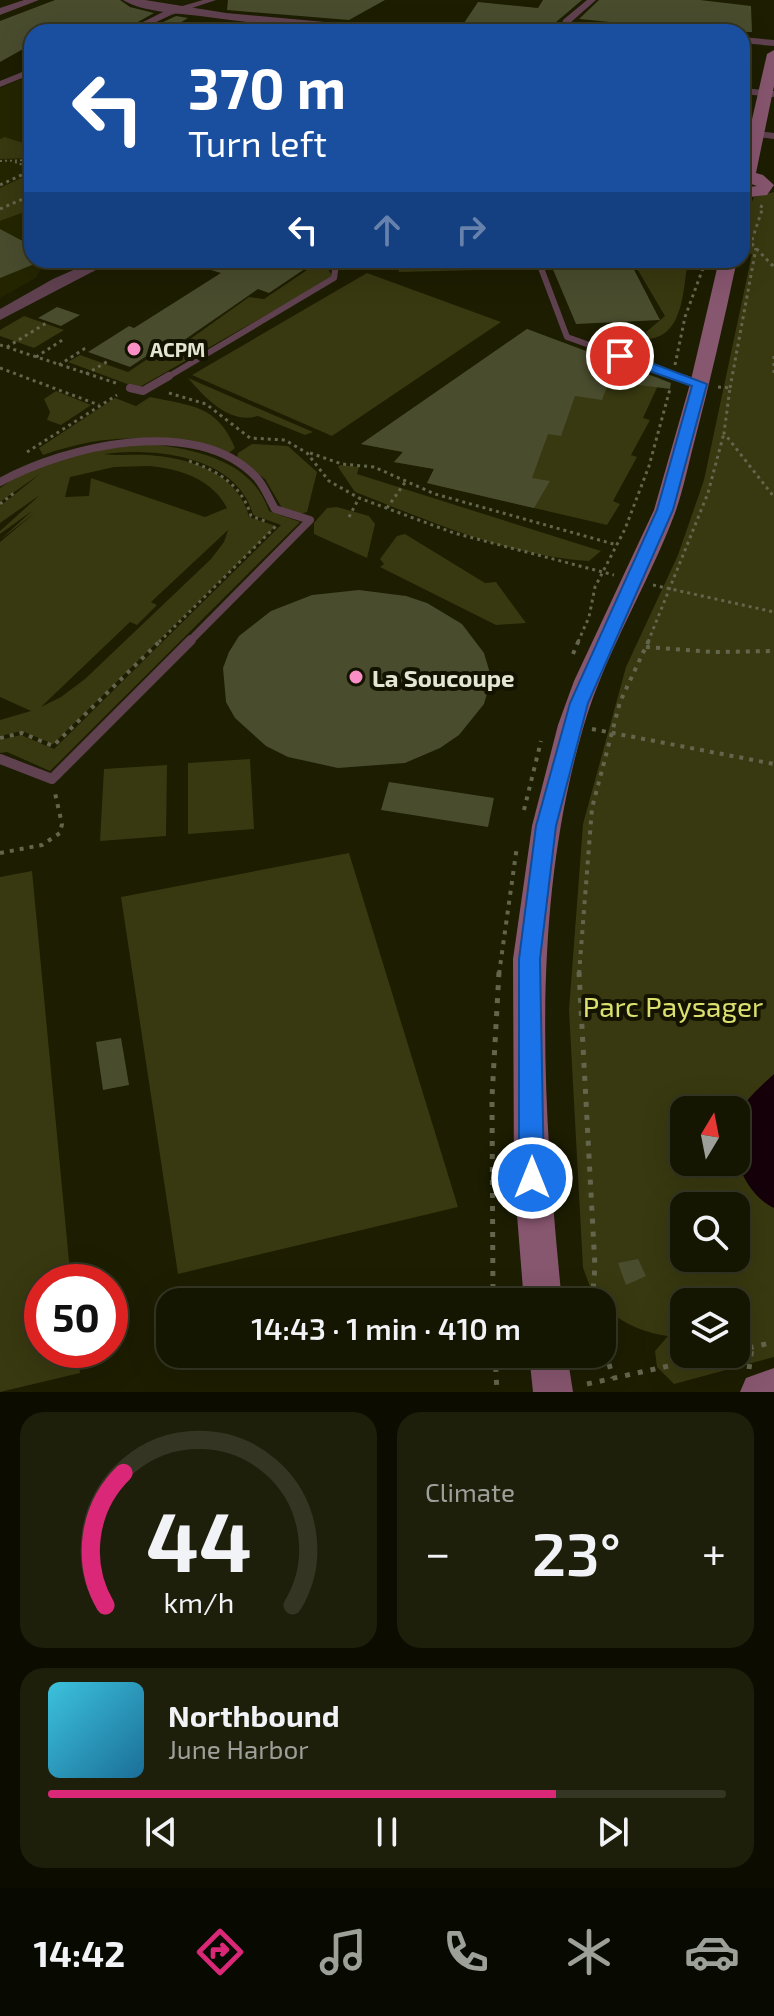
<!DOCTYPE html>
<html lang="en">
<head>
<meta charset="utf-8">
<style>
  body { margin:0; font-family:"Exo 2",sans-serif; background:#1e1f0b; color:#f1f3f6; height:100vh; display:flex; flex-direction:column; font-size:30px; white-space:nowrap }
  * { box-sizing:border-box; margin:0 }
  p { font-size:26px; color:#9d9f99 }
  .icon { flex:none; width:44px; height:44px; fill:none; stroke:currentColor; stroke-width:2; stroke-linecap:round; stroke-linejoin:round }
  .map { position:relative; height:1392px; overflow:hidden }
  .drawer { display:flex; flex-direction:column; gap:20px; padding:20px; background:#0c0c01; flex:1 }
  .drawer>* { flex:none }
  .banner { position:absolute; left:24px; top:24px; width:726px; height:244px; border-radius:24px; box-shadow:0 8px 32px #0002,0 0 0 2px #343523; background:#1a4fa0; color:#fff; overflow:hidden }
  .needle { width:52px; rotate:10deg }
  .buttons { position:absolute; left:670px; top:1096px; display:grid; gap:16px }
  .buttons a { display:grid; place-items:center; width:80px; height:80px; border-radius:16px; background:#151601; box-shadow:0 8px 32px #0002,0 0 0 2px #343523; font-size:40px }
  .speed { position:absolute; left:24px; top:1264px; display:flex; gap:16px; font-size:40px; font-weight:700; text-align:center }
  .speed>* { display:grid; place-content:center; width:104px; height:104px; border-radius:50%; background:#151601; box-shadow:0 8px 32px #0002,0 0 0 2px #343523; line-height:1 }
  .speed .limit { border:12px solid #d22; background:#fff; color:#111 }
  .pin { position:absolute; display:grid; place-items:center; width:68px; height:68px; color:#fff; margin:-34px; border:4px solid #fff; border-radius:50%; box-shadow:0 2px 8px #0007 }
  .me { position:absolute; width:88px; margin:-44px; rotate:0deg; stroke-linejoin:round; filter:drop-shadow(0 0 6px #0008) }
  .turn { display:flex; align-items:center; gap:28px; height:168px; padding:0 32px; font-size:36px }
  .turn .icon { width:104px; height:104px; stroke-width:2.5 }
  .turn b { display:block; font-size:56px; line-height:68px }
  .lanes { display:flex; align-items:center; height:76px; padding:0 32px; background:#0003; justify-content:center; gap:40px; direction:ltr }
  .lanes .off { opacity:.35 }
  .big { font-size:60px; font-weight:600; line-height:1.1 }
  .drawer .tile { flex:1; display:flex; flex-direction:column; justify-content:center; gap:12px; min-width:0; padding:0 28px; border-radius:24px; background:#1e1f0b }
  .drawer .dial { align-items:center; gap:0 }
  .dial svg { height:208px; overflow:visible; fill:none; stroke:#343523; stroke-width:7; stroke-linecap:round; text-anchor:middle }
  .dial text { fill:#f1f3f6; stroke:none }
  .song { display:flex; align-items:center; gap:24px }
  .cover { width:96px; height:96px; border-radius:12px; background:linear-gradient(135deg,hsl(190 70% 55%),hsl(200 70% 35%)) }
  .played { height:8px; border-radius:4px; background:linear-gradient(90deg,#db2777 75%,#343523 75%) }
  .keys { display:flex; justify-content:space-around; direction:ltr }
  .heat { display:flex; justify-content:space-between; align-items:center; font-size:44px; direction:ltr }
  .drawer .tiles { flex:1; display:grid; gap:20px; grid-template-columns:1fr 1fr }
  .tile:last-child { grid-column:span 2 }
  .trip { position:absolute; left:156px; top:1288px; width:460px; height:80px; border-radius:24px; background:#151601; box-shadow:0 8px 32px #0002,0 0 0 2px #343523; font-weight:600; line-height:80px; text-align:center }
  .dock { display:flex; height:128px; justify-content:space-around; align-items:center; background:#080900; color:#9d9f99 }
  .dock .icon { width:56px; height:56px }
  .dock .on { color:#db2777 }
  .dock b { font-size:36px; color:#f1f3f6 }
  .map>svg:first-child { display:block }
</style>
</head>
<body>
<div class="map">
<svg width="774" height="1392" viewBox="0 0 774 1392">
  <rect width="100%" height="100%" fill="#1c1d01"/>
  <polygon fill="#242500" points="32,75 32,260 51,260 43,264 36,278 0,298 0,88"/>
  <g fill="#383910" fill-rule="evenodd">
    <polygon points="5,137 32,146 32,158 0,159 0,139"/>
    <polygon points="32,173 32,209 0,221 0,188"/>
    <path d="M774 192V1357L674 1384 657 1367 655 1351 668 1336C641 1333 611 1318 596 1298 590 1290 587 1277 583 1268L569 1010 583 824 626 667 678 555 704 480 752 254 742 252 749 209 754 197ZM684 1110H736V1162H684ZM684 1206H736V1258H684ZM684 1302H736V1354H684Z"/>
    <polygon points="322,260 333,277 138,388 68,362 80,355 128,372 155,354 165,357 249,297 264,299"/>
    <polygon points="397,260 477,260 479,270 399,272"/>
    <path d="M632 260H688C683 289 684 335 649 339L646 332 665 316Z"/>
    <polygon points="367,273 501,322 332,436 192,375"/>
    <polygon points="24,316 64,330 34,348 0,336 0,330"/>
    <polygon points="527,329 661,379 643,418 650,420 631,455 637,457 613,501 620,504 607,525 427,483 434,469 394,462 403,452 361,444"/>
    <path d="M188 378 313 432 305 435 258 416C230 425 205 398 188 378Z"/>
    <polygon points="56,391 91,405 61,425 47,420 50,412 44,399"/>
    <path d="M150 397C192 406 217 405 235 448L229 453C157 437 116 430 43 455L39 448 115 398 136 406Z"/>
    <path d="M148 444C195 449 252 460 269 511L300 522 50 771 7 752 0 753V740L21 735 54 749 281 525 253 515C238 456 155 447 104 454 117 456 134 454 148 455 189 458 238 472 249 517L276 526 53 744 22 731 0 736V720L31 711 0 697V542L36 512 0 540 32 511 0 534V531L40 495 0 523V506L40 474 0 502V488C45 455 95 450 148 444ZM150 466C180 469 212 479 227 508L205 517 91 478 89 496 65 497 70 477 114 467ZM228 530 224 542 211 559 85 679 61 697 41 707 130 622 137 625 157 605 151 602Z"/>
    <polygon points="252,444 288,446 317,472 307,512 300,514 282,508 265,479 237,458 238,453"/>
    <path d="M340 465 359 467 357 474 601 551 589 561C511 557 427 520 355 492L338 467Z"/>
    <polygon points="337,507 369,516 375,524 367,558 314,534 314,523 327,508"/>
    <polygon points="405,534 485,583 496,582 526,623 496,625 380,567 384,564 380,559 397,536"/>
    <polygon points="250,759 254,829 188,834 188,763"/>
    <polygon points="167,765 166,836 100,841 104,769"/>
    <polygon points="349,853 458,1207 178,1274 121,897"/>
    <polygon points="32,871 71,1282 42,1282 42,1350 78,1350 80,1373 0,1392 0,877"/>
  </g>
  <path fill="#16000a" d="M774 1074V1208C743 1194 723 1141 740 1111 748 1097 762 1085 774 1074Z"/>
  <g fill="#4a4c2e">
    <polygon points="55,0 120,0 130,7 154,13 120,32 32,32 32,44 0,62 0,21"/>
    <polygon points="228,0 385,0 349,20 227,10"/>
    <polygon points="543,0 582,0 555,23 464,23 478,2 538,8"/>
    <polygon points="599,0 700,0 751,6 752,32 691,32 692,30 579,19"/>
    <polygon points="176,16 188,18 165,32 142,32"/>
    <polygon points="0,229 32,246 32,265 0,278"/>
    <polygon points="192,260 318,260 269,293 258,289 164,354 154,351 130,367 88,352 129,326 134,328 221,273 191,264"/>
    <polygon points="549,260 629,260 660,320 576,324"/>
    <polygon points="57,307 80,315 61,326 38,318"/>
    <polygon points="527,329 671,383 670,389 609,381 602,400 575,396 561,436 548,434 532,478 550,481 534,508 427,483 434,469 394,462 403,452 361,444"/>
    <polygon points="359,590 406,596 427,603 462,624 484,653 489,670 489,687 484,704 459,735 440,748 405,763 338,768 288,757 266,746 235,718 226,702 223,668 229,652 239,636 271,611 312,595"/>
    <polygon points="389,782 494,798 488,827 381,810"/>
    <polygon points="121,1038 129,1085 103,1090 96,1042"/>
    <polygon points="638,1259 646,1276 626,1285 618,1263"/>
  </g>
  <g fill="none" stroke-linecap="round" stroke-linejoin="round">
    <g stroke="#64654d" stroke-width="2" stroke-dasharray="2 3" stroke-linecap="butt">
      <polyline points="0,161 32,160"/>
      <polyline points="15,162 31,168"/>
    </g>
    <g stroke="#64654d" stroke-width="3" stroke-dasharray="3 4" stroke-linecap="butt">
      <polyline points="26,166 32,168"/>
      <polyline points="0,185 32,170"/>
      <polyline points="760,206 763,207 751,243 774,267"/>
      <polyline points="0,209 32,195"/>
      <polyline points="0,345 119,384"/>
      <polyline points="7,347 48,322"/>
      <polyline points="774,356 774,373"/>
      <polyline points="36,357 64,339"/>
      <polyline points="59,365 84,349 81,345"/>
      <polyline points="675,365 685,317 706,260"/>
      <polyline points="0,368 99,405"/>
      <polyline points="86,374 110,360"/>
      <polyline points="718,387 730,388 724,433 774,497"/>
      <polyline points="730,388 756,248"/>
      <polyline points="169,393 206,404 250,438 285,440 307,453 329,481 359,498 454,533 614,575"/>
      <polyline points="27,452 117,395"/>
      <polyline points="310,453 342,464 374,467 435,494 617,545"/>
      <path d="M189 461C218 471 242 485 251 516L265 521"/>
      <polyline points="0,504 14,493"/>
      <polyline points="387,508 406,481"/>
      <polyline points="349,517 359,498"/>
      <polyline points="653,585 774,612"/>
      <polyline points="159,642 277,525"/>
      <polyline points="578,642 589,617 595,587 625,529 649,466 670,389"/>
      <polyline points="648,642 708,493 724,433"/>
    </g>
    <g stroke="#64654d" stroke-width="4" stroke-dasharray="4 6" stroke-linecap="butt">
      <polyline points="646,647 714,652 774,651"/>
      <polyline points="573,654 579,640"/>
      <polyline points="592,729 774,764"/>
      <polyline points="0,738 22,733 53,746 161,640"/>
      <polyline points="524,810 541,741"/>
      <polyline points="0,853 42,845 60,833 62,824 55,793"/>
      <polyline points="499,974 517,846"/>
      <polyline points="579,974 592,808 620,702 649,640"/>
    </g>
    <g stroke="#64654d" stroke-width="5" stroke-dasharray="5 8" stroke-linecap="butt">
      <polyline points="579,972 595,1267 592,1302"/>
      <polyline points="493,1302 492,1097 499,972"/>
      <polyline points="602,1339 613,1378"/>
      <polyline points="736,1351 774,1342"/>
      <polyline points="495,1354 497,1392"/>
      <polyline points="749,1369 752,1348"/>
      <polyline points="587,1384 723,1354"/>
    </g>
    <g stroke="#604150" stroke-width="6">
      <polyline points="538,260 567,337 682,378"/>
      <polyline points="166,378 334,278 336,264 342,260"/>
    </g>
    <g stroke="#604150" stroke-width="8">
      <polyline points="676,376 700,384"/>
      <polyline points="130,388 143,391 169,376"/>
      <path d="M0 482C66 446 196 414 256 477 264 485 269 499 275 509L310 520 189 642"/>
    </g>
    <polyline stroke="#604150" stroke-width="10" points="0,759 52,779 191,640"/>
    <g fill="#604150" fill-rule="evenodd">
      <polygon points="203,0 216,0 171,15 135,32 123,32 165,11"/>
      <polygon points="587,0 596,0 570,23 567,31 561,31 563,20"/>
      <polygon points="32,68 32,74 0,87 0,81"/>
      <polygon points="742,88 774,91 774,97 742,94"/>
      <polygon points="742,129 774,133 774,139 742,135"/>
    </g>
    <g fill="#604150" fill-rule="evenodd">
      <polygon points="24,0 39,0 0,15 0,8"/>
      <path d="M123 0H145L226 13 325 22 475 28 646 29 652 32C501 32 349 38 200 16 177 13 142 12 123 0Z"/>
      <polygon points="742,37 774,40 774,46 742,43"/>
      <polygon points="96,260 115,260 0,320 0,309 53,279"/>
    </g>
    <g fill="#87566f" fill-rule="evenodd">
      <polygon points="774,50 774,86 756,173 763,175 774,185 767,195 742,198 742,188 757,186 742,181 742,163 767,54"/>
      <path d="M719 260H737C724 321 710 382 694 443 688 466 683 491 675 513 648 585 606 651 584 725 529 912 543 1111 562 1302H524L514 1178 513 959 532 826 558 725 574 681 654 510 690 384Z"/>
      <polygon points="529,1354 567,1354 573,1392 533,1392"/>
      <polygon points="774,1368 774,1392 740,1392 746,1378"/>
    </g>
  </g>
  <polygon fill="#1a73e8" stroke="#114b97" stroke-width="2" points="615,353 625,353 707,384 673,510 588,703 556,826 540,959 544,1178 540,1187 532,1190 523,1187 519,1178 519,959 536,826 570,703 657,510 692,386 615,359"/>
  <g fill="#fa8fc7" stroke="#131300" stroke-width="3">
    <circle cx="134" cy="349" r="8"/>
    <circle cx="356" cy="677" r="8"/>
  </g>
  <g text-anchor="middle" dominant-baseline="central" stroke-width="8" stroke-linejoin="round" paint-order="stroke">
    <g font-size="20" font-weight="bold" fill="#e4e6d4" stroke="#131300" text-anchor="start">
      <text x="150" y="349">ACPM</text>
    </g>
    <g font-size="24" font-weight="bold" fill="#e4e6d4" stroke="#131300" text-anchor="start">
      <text x="372" y="677">La Soucoupe</text>
    </g>
    <g font-size="28" fill="#dbe06e" stroke="#131300">
      <text x="673" y="1006">Parc Paysager</text>
    </g>
  </g>
</svg>
<div class="buttons">
<a><svg class="needle" viewBox="-14 -14 28 28"><path d="M0-13l5 13h-10z" fill="#e53935"/><path d="M0 13l5-13h-10z" fill="#9d9f99"/></svg></a>
<a><svg class="icon" aria-label="search" viewBox="0 0 24 24"><circle cx="10" cy="10" r="6"/><path d="M15 15l6 6"/></svg></a>
<a><svg class="icon" aria-label="layers" viewBox="0 0 24 24"><path d="M12 4l9 5-9 5-9-5zM3 14l9 5 9-5"/></svg></a>
</div>
<div class="speed"><div class="limit">50</div></div>
<div class="pin" style="left:620px;top:356px;background:#d93025"><svg class="icon" aria-label="arrive" viewBox="0 0 24 24"><path d="M6 21V4h12l-3 4 3 4H6"/></svg></div>
<svg class="me" style="left:532px;top:1178px" viewBox="-20 -20 40 40"><circle r="17" fill="#1a73e8" stroke="#fff" stroke-width="3"/><path d="M0-11L8 9 0 5-8 9z" fill="#fff"/></svg>
<div class="trip">14:43 · 1 min · 410 m</div>
<div class="banner">
<div class="turn"><svg class="icon" aria-label="left" viewBox="0 0 24 24"><path d="M17 20v-9H6M10 6l-5 5 5 5"/></svg><div><b>370 m</b>Turn left</div></div>
<div class="lanes"><svg class="icon" aria-label="left" viewBox="0 0 24 24"><path d="M17 20v-9H6M10 6l-5 5 5 5"/></svg><svg class="icon off" aria-label="ahead" viewBox="0 0 24 24"><path d="M12 20V5M6 11l6-6 6 6"/></svg><svg class="icon off" aria-label="right" viewBox="0 0 24 24"><path d="M7 20v-9h11M14 6l5 5-5 5"/></svg></div>
</div>
</div>
<section class="drawer">
<div class="tiles">
<div class="tile dial"><svg viewBox="0 0 100 80">
<path d="M14 69A42 42 0 1 1 86 69"/>
<path d="M14 69A42 42 0 0 1 21 18" stroke="#db2777"/>
<text x="50" y="56" font-size="32" font-weight="700">44</text>
<text x="50" y="72" font-size="11">km/h</text>
</svg></div>
<div class="tile"><p>Climate</p>
<div class="heat"><a>−</a><b class="big">23°</b><a>+</a></div>
</div>
<div class="tile">
<div class="song"><i class="cover"></i><div><b>Northbound</b><p>June Harbor</p></div></div>
<div class="played"></div>
<div class="keys"><svg class="icon" aria-label="previous" viewBox="0 0 24 24"><path d="M18 5L8 12l10 7zM5 5v14"/></svg><svg class="icon" aria-label="pause" viewBox="0 0 24 24"><path d="M8 5v14M16 5v14"/></svg><svg class="icon" aria-label="next" viewBox="0 0 24 24"><path d="M6 5l10 7-10 7zM19 5v14"/></svg></div>
</div>
</div>
</section>
<nav class="dock">
<b>14:42</b>
<svg class="icon on" aria-label="directions" viewBox="0 0 24 24"><path d="M12 3l9 9-9 9-9-9zM9 14v-3h6M13 9l2 2-2 2"/></svg>
<svg class="icon" aria-label="music" viewBox="0 0 24 24"><path d="M9 18V5l10-2v13"/><circle cx="6" cy="18" r="3"/><circle cx="16" cy="16" r="3"/></svg>
<svg class="icon" aria-label="phone" viewBox="0 0 24 24"><path d="M5 4h4l2 5-3 2q2 4 5 5l2-3 5 2v4C11 20 4 13 5 4z"/></svg>
<svg class="icon" aria-label="climate" viewBox="0 0 24 24"><path d="M12 3v18M4 7l16 10M4 17L20 7"/></svg>
<svg class="icon" aria-label="car" viewBox="0 0 24 24"><path d="M5 17H2v-5l4-1 3-4h7l3 4 3 1v5h-3M9 17h6M6 11h13"/><circle cx="7" cy="17" r="2"/><circle cx="17" cy="17" r="2"/></svg>
</nav>
</body>
</html>
